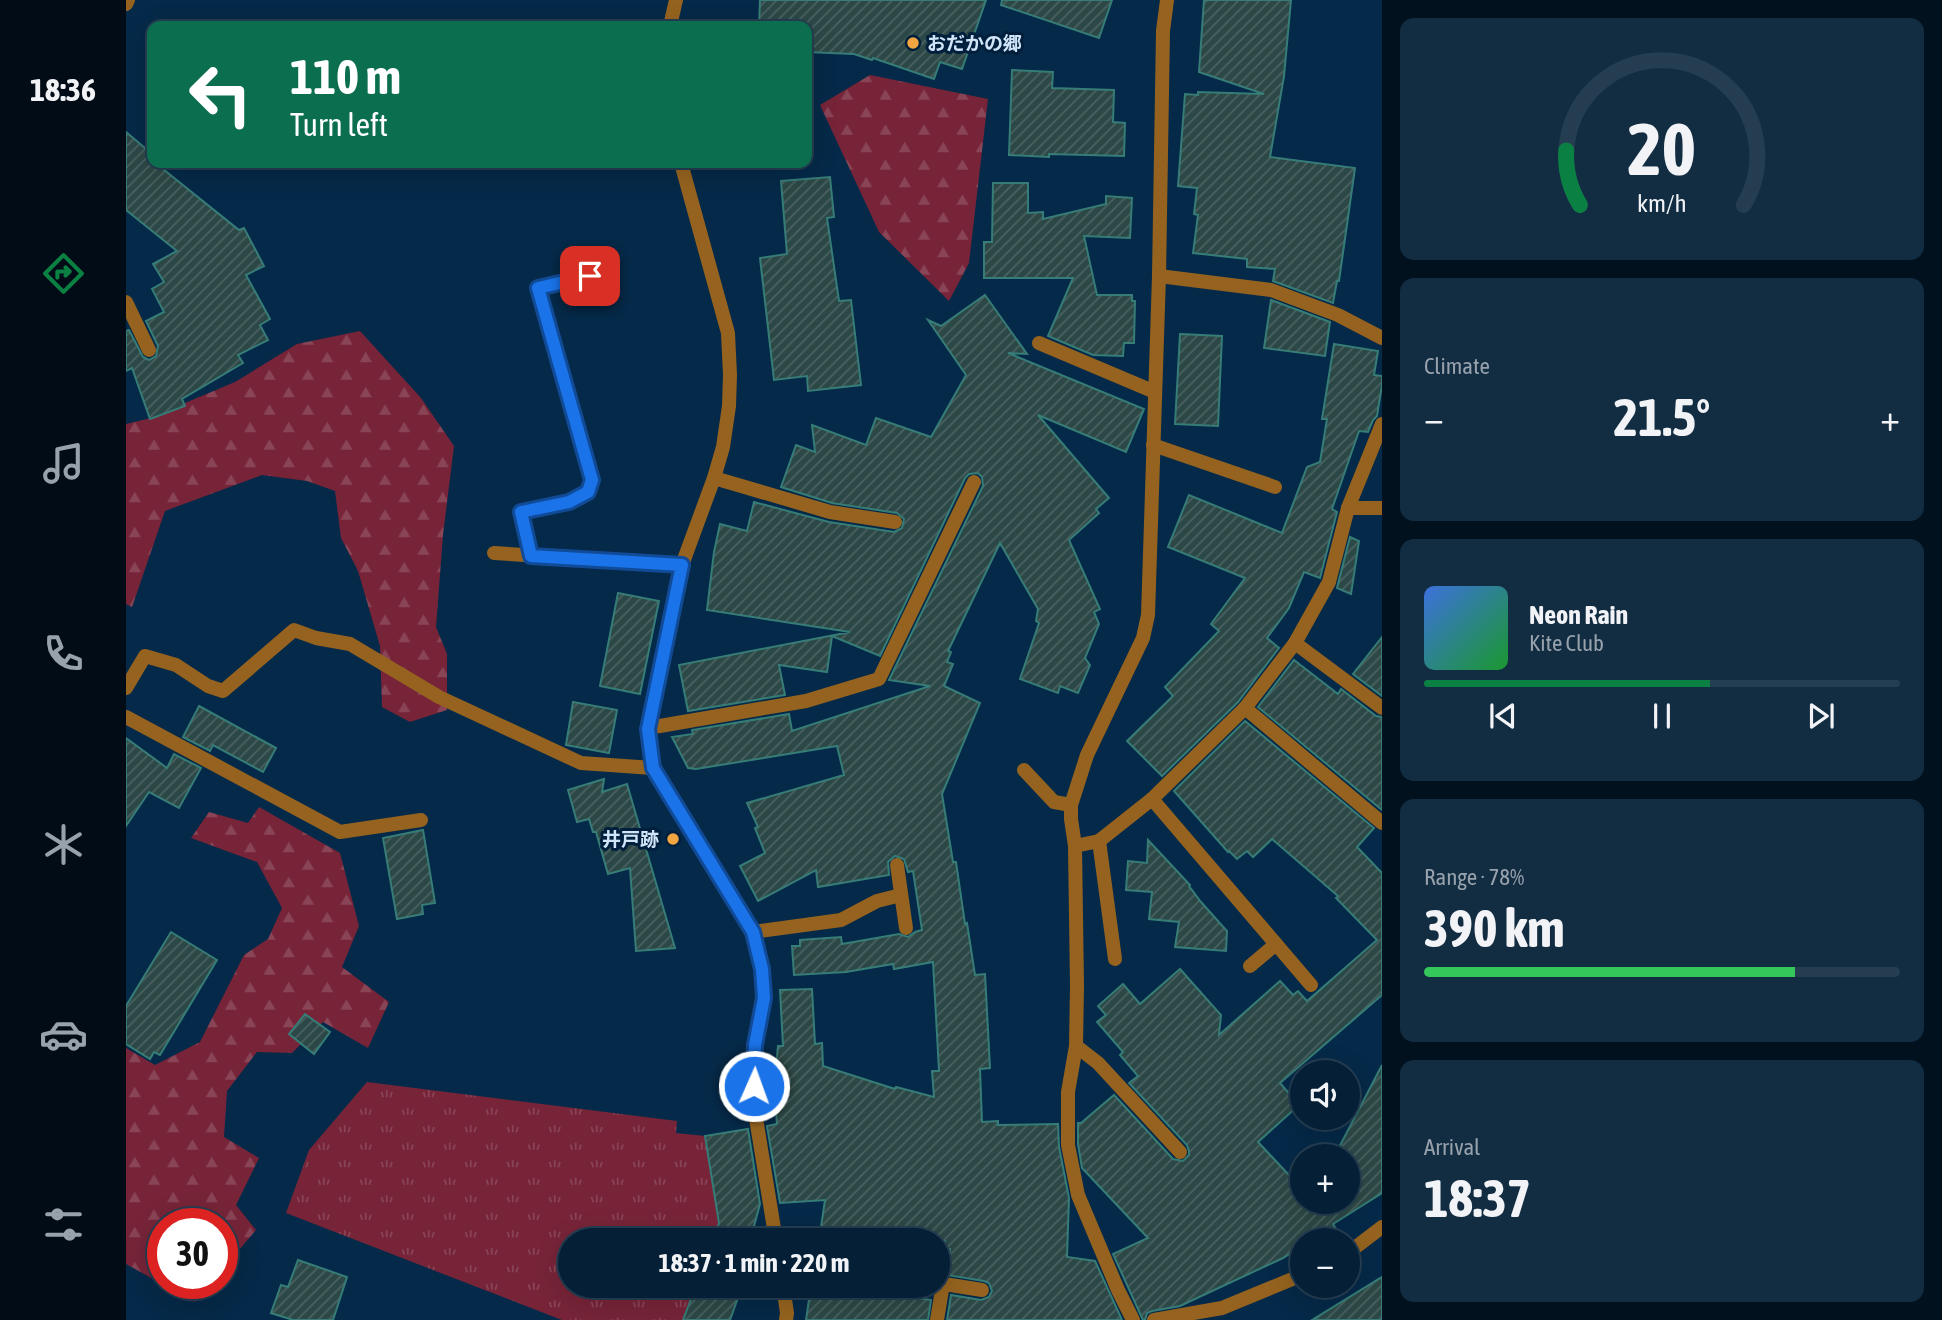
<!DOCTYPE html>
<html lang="en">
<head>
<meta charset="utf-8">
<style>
  body { margin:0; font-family:"Asap Condensed","Noto Sans JP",sans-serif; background:#122c42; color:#f1f3f6; height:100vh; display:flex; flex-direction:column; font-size:26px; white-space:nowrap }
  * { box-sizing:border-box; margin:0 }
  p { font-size:23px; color:#97a2ad }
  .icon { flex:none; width:38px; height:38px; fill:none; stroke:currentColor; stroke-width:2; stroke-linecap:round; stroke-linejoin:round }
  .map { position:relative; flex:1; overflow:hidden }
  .sheet { display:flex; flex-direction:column; gap:18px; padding:18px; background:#02111e; width:560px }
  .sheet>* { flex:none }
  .guide { position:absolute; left:21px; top:21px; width:665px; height:147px; border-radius:14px; box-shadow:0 7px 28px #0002,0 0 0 2px #253d51; background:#0b6e4f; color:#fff; overflow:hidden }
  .tools { position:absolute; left:1164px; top:1060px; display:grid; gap:14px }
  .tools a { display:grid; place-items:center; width:70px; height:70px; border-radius:50%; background:#041f36; box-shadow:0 7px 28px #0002,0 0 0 2px #253d51; font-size:35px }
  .speed { position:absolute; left:21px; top:1208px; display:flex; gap:14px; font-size:35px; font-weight:700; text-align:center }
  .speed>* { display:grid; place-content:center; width:91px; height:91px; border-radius:50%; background:#041f36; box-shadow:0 7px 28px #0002,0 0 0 2px #253d51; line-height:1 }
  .speed .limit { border:10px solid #d22; background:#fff; color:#111 }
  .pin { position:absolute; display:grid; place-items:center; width:60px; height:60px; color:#fff; margin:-30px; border-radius:14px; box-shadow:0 4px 10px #0006 }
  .me { position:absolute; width:77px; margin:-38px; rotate:2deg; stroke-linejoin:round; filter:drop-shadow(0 0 5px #0008) }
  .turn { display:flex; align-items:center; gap:24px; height:147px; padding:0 28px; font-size:32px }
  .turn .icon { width:91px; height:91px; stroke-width:2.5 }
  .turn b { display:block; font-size:49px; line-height:60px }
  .big { font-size:52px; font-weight:700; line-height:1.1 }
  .sheet .widget { flex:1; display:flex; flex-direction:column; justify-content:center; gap:10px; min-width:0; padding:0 24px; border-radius:14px; background:#122c42 }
  .sheet .dial { align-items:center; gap:0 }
  .dial svg { height:182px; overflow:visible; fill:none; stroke:#253d51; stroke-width:7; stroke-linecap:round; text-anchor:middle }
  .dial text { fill:#f1f3f6; stroke:none }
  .song { display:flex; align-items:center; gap:21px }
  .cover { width:84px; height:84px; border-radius:10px; background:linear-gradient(135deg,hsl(220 70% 55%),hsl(130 70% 35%)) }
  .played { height:7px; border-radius:4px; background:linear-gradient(90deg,#0b8043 60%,#253d51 60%) }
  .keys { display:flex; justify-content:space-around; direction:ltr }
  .heat { display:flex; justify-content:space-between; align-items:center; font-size:38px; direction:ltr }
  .charge { height:10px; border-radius:5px; background:linear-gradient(90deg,#34c759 78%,#253d51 0) }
  .trip { position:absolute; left:432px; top:1228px; width:392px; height:70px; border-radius:35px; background:#041f36; box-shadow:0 7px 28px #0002,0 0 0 2px #253d51; font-weight:700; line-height:70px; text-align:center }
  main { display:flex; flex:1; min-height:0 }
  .dock { display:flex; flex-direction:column; width:126px; justify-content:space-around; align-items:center; background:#020c16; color:#97a2ad }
  .dock .icon { width:49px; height:49px }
  .dock .on { color:#0b8043 }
  .dock b { font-size:32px; color:#f1f3f6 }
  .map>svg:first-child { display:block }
</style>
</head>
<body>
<main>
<nav class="dock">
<b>18:36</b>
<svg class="icon on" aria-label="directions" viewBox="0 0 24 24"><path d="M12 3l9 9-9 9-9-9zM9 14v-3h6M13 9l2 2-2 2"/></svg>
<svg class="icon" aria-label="music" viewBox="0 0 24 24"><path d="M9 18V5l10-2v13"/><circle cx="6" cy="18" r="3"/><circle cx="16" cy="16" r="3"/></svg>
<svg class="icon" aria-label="phone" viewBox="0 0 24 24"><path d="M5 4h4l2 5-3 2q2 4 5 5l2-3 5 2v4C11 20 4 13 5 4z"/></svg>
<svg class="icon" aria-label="climate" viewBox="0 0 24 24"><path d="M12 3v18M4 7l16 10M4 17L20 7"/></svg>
<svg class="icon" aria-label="car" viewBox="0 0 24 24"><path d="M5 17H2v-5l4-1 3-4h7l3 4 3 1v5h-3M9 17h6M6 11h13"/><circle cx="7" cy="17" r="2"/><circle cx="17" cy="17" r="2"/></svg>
<svg class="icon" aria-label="filters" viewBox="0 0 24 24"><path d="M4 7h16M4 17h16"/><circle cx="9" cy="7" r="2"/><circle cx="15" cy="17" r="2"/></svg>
</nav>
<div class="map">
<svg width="1256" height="1320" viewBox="0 0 1256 1320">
  <defs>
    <pattern id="grass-tufts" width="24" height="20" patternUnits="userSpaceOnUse" patternTransform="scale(1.75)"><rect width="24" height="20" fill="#772438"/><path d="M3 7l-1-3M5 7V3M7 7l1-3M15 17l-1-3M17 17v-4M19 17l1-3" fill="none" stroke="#894456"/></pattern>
    <pattern id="forest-firs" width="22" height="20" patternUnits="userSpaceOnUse" patternTransform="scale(1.75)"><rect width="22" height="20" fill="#772438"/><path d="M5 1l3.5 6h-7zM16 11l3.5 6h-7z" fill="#894456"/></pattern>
    <pattern id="building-hatch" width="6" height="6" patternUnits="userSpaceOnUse" patternTransform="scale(1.75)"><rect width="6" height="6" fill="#2c4846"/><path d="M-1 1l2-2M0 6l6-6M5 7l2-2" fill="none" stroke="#4a6261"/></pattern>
  </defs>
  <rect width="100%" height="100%" fill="#052948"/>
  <polygon fill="url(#grass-tufts)" points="241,1082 551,1121 550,1133 579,1136 593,1223 587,1241 444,1241 444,1286 570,1286 557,1320 436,1320 160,1213 183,1150"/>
  <g fill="url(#forest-firs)">
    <polygon points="744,75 862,99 843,263 823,301 753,232 694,105"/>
    <polygon points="234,331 295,398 328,446 317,535 310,627 321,654 321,710 284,722 256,707 254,646 232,571 215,538 209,491 181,481 136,475 39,511 6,607 0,604 0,424 21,419 109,382 171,344"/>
    <polygon points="133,807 214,853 233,926 216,967 263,1002 242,1048 197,1022 166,1053 131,1052 101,1091 98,1137 133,1158 110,1205 130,1230 96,1270 96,1223 37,1223 37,1283 85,1283 69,1302 0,1264 0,1048 29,1065 74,1042 118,955 142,939 156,908 131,862 65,838 83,812 122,823"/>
  </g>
  <g fill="url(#building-hatch)" stroke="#367c77" stroke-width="2">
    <polygon points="634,0 860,0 836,69 814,62 808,79 747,58 746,60 728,54 681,52 681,26 633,26"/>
    <polygon points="876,0 986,0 973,38 875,5"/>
    <polygon points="1078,0 1165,0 1158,76 1144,157 1229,168 1213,281 1211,281 1207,303 1147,281 1149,269 1121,267 1121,259 1067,253 1072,215 1068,214 1071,188 1052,186 1059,94 1072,95 1072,92 1138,94 1073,72"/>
    <polygon points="886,70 927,72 926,88 988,90 987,122 999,123 998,156 923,154 923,157 883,155"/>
    <polygon points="0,132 26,154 26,163 37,163 40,165 37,169 113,230 118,228 138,266 120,275 144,319 134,325 142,340 112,355 117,363 56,399 59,406 24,419 6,368 0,371 0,331 3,330 17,357 23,360 30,356 32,346 20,321 38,312 26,289 38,282 27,264 51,251 0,210"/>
    <polygon points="704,177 708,217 701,218 713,301 725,300 735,385 682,391 681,376 648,380 634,258 661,254 655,181"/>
    <polygon points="867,183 902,183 902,213 917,212 917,219 980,204 980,196 1006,198 1004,238 958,236 971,295 1006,295 1006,301 1009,301 1008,343 998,343 997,356 967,355 922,336 947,278 858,278 858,242 866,242"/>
    <polygon points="859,295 901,354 882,353 1018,409 1000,452 912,415 983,498 970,509 973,513 943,540 974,609 968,612 973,624 959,658 964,665 952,693 934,686 932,693 894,679 913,623 910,621 912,609 874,543 822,651 825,652 821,662 827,664 818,686 854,703 816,794 827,862 830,862 839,924 841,923 849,975 859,974 864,1068 854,1069 856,1122 872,1121 872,1125 932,1124 933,1147 943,1198 941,1257 969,1261 996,1320 821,1320 825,1295 855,1300 863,1297 866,1291 863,1283 858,1281 821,1275 824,1249 818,1248 819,1241 693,1241 699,1200 654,1203 641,1126 651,1124 648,1088 652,1046 657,1046 654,990 686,989 689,1044 696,1043 697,1066 769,1089 770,1087 808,1097 806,1071 813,1071 807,962 768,969 767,964 720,972 668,975 666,946 674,946 674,940 715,937 716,944 773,934 782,937 789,932 796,930 787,871 782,872 778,859 769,856 762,862 763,875 692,887 690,870 632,901 614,866 639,853 629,828 632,827 621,803 718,775 711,746 570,769 562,768 546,737 567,734 566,730 663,714 666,731 804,686 763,680 857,486 856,477 852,473 843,474 839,478 754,656 706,636 701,672 653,665 659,695 562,711 553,665 724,632 581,610 588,552 594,524 621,531 628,502 703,522 768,532 776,528 778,519 771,513 706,503 655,487 670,445 689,452 686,425 740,445 750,418 805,437 840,375 802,320 815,326"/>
    <polygon points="1145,300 1204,322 1199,356 1138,348"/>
    <polygon points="1054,334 1096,336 1092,426 1049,424"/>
    <polygon points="1208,344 1252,351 1248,375 1256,376 1256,385 1251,416 1247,420 1242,432 1233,431 1206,509 1211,512 1194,578 1178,572 1163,608 1141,638 1153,648 1112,702 1036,776 1001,741 1047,696 1039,687 1093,631 1085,624 1119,578 1042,547 1063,495 1156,533 1181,467 1194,462 1201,419 1196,419"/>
    <polygon points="1224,537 1233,541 1225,594 1211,588"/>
    <polygon points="492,593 533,601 514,694 474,686"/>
    <polygon points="1256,637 1256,696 1227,674"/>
    <polygon points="1168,660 1212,694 1215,689 1250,716 1256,717 1256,810 1132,707"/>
    <polygon points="447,702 491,710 483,753 440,745"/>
    <polygon points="73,706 150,748 137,772 87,745 84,751 57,737"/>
    <polygon points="1119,721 1248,828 1231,847 1256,873 1256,995 1154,1083 1173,1105 1132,1142 1176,1189 1176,1202 1222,1202 1222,1157 1208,1157 1256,1065 1256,1193 1207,1224 1210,1229 1192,1241 1176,1241 1176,1246 1157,1258 1054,1306 1026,1311 1021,1313 1019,1320 1017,1320 987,1254 1022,1238 956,1168 952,1144 952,1123 955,1123 988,1095 1047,1159 1057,1161 1063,1155 1063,1151 1061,1145 1003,1083 1012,1076 994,1055 997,1052 971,1022 980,1015 972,1006 997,984 1014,1004 1054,969 1095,1015 1093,1035 1154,981 1167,995 1172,991 1181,1001 1251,940 1210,898 1212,896 1146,839 1127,857 1121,851 1111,859 1103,851 1102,852 1048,791"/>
    <polygon points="0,738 41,768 48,754 75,768 53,808 23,792 0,826"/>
    <polygon points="478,779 476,792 501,784 549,948 510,951 504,868 482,874 470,832 467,832 463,819 451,822 442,790"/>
    <polygon points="297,830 309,903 296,905 297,914 271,919 257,838"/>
    <polygon points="1022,840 1064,885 1063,886 1075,902 1101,931 1100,951 1049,947 1053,922 1023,919 1026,892 1000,890 1002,861 1021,863"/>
    <polygon points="45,932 91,960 34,1055 28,1052 24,1059 0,1044 0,1006"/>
    <polygon points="179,1014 204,1032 188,1054 163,1034"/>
    <polygon points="622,1129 634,1204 624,1241 587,1241 593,1223 579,1136"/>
    <polygon points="172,1260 221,1277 207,1320 167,1320 145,1313 155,1285 162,1287"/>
    <polygon points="1256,1277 1256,1320 1186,1320"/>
    <polygon points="570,1286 606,1286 605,1288 614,1292 604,1320 557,1320"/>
    <polygon points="685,1286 716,1286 805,1300 802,1320 680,1320"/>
  </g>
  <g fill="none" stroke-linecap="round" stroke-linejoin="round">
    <g stroke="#95631f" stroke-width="14">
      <polyline points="913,343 1029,392"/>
      <polyline points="1027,445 1149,487"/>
      <polyline points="588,478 704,512 769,522"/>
      <polyline points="368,553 556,565"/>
      <polyline points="405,556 395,512 443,501 462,492 466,480 413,288 464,276"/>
      <polyline points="1169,643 1256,708"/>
      <polyline points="0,688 19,656 50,665 82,686 97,691 168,630 190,638 224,644 313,697 455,763 527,768"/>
      <polyline points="1119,708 1256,823"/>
      <polyline points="0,717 214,832 295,820"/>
      <polyline points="522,728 680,701 753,679 848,482"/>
      <polyline points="898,770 928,802 945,805"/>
      <polyline points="1026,799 1185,985"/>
      <polyline points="973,841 989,959"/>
      <polyline points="771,865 780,928"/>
      <polyline points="627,932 715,920 751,901 775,895"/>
      <polyline points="1124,966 1150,944"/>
      <polyline points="950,1046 972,1063 1054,1152"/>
      <polyline points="1222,1253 1256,1227"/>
      <polyline points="812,1283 856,1290"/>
      <polyline points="811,1320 817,1284"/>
      <polyline points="1028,1320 1096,1308 1176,1275"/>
    </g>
    <g stroke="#95631f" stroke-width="14">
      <polyline points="0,4 2,0"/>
      <polyline points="544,26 550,0"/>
      <polyline points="555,163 602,333 604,375 603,406 597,447 588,478 556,565 522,728 527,768 627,932 637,969 638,998 630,1045 628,1106 650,1241"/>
      <polyline points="1033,276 1145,290 1212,315 1256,338"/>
      <polyline points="0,302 23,350"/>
      <polyline points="1222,508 1256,508"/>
      <polyline points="949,846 973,841 1026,799 1119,708 1169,643 1203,582 1222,508 1256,424"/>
      <polyline points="657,1286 661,1313 660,1320"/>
      <polyline points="1007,1320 992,1290 952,1195 942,1145 942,1092 950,1046 951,986 949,846 945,819 945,805 961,755 1017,638 1022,615 1033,276 1037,31 1041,0"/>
    </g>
  </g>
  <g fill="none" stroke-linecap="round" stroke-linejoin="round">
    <g stroke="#114b97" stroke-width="18">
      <polyline id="route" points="464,276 412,288 466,480 462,492 443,502 395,512 405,556 556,565 522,729 527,768 627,932 636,969 638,998 629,1045 628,1086"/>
    </g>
    <use href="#route" stroke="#1a73e8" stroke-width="12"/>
  </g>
  <g fill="#f2a541" stroke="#001f3d" stroke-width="2.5">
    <circle cx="787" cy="43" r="7"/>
    <circle cx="547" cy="839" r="7"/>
  </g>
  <g text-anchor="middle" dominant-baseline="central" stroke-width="6" stroke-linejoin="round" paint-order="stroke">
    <g font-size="19" font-weight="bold" fill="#d1e5f9" stroke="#001f3d" text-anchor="start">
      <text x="801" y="43">おだかの郷</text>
      <text x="533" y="839" text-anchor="end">井戸跡</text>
    </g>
  </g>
</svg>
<div class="tools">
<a><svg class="icon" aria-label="sound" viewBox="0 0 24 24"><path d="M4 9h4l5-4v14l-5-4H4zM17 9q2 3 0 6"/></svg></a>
<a>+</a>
<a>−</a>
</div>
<div class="speed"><div class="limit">30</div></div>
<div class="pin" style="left:464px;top:276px;background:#d93025"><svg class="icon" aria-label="arrive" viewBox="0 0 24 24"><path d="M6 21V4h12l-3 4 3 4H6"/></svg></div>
<svg class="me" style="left:628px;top:1086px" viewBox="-20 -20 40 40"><circle r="17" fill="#1a73e8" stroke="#fff" stroke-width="3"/><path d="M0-11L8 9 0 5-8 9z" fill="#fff"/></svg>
<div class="trip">18:37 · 1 min · 220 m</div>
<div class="guide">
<div class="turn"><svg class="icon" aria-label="left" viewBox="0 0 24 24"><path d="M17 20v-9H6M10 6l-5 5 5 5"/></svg><div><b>110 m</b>Turn left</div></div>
</div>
</div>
<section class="sheet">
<div class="widget dial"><svg viewBox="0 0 100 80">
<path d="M14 69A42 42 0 1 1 86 69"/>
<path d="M14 69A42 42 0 0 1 8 45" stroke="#0b8043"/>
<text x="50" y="56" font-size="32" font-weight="700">20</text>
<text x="50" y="72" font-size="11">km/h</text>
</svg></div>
<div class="widget"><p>Climate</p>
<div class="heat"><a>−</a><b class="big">21.5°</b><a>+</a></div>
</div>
<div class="widget">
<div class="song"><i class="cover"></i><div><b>Neon Rain</b><p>Kite Club</p></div></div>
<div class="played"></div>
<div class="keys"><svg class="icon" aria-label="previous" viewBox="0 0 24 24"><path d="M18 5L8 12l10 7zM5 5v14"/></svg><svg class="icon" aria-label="pause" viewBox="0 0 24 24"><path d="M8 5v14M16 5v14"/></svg><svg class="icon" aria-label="next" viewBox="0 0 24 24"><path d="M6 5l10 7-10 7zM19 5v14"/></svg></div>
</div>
<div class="widget"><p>Range · 78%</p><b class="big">390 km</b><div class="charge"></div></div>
<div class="widget"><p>Arrival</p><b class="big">18:37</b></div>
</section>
</main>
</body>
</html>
